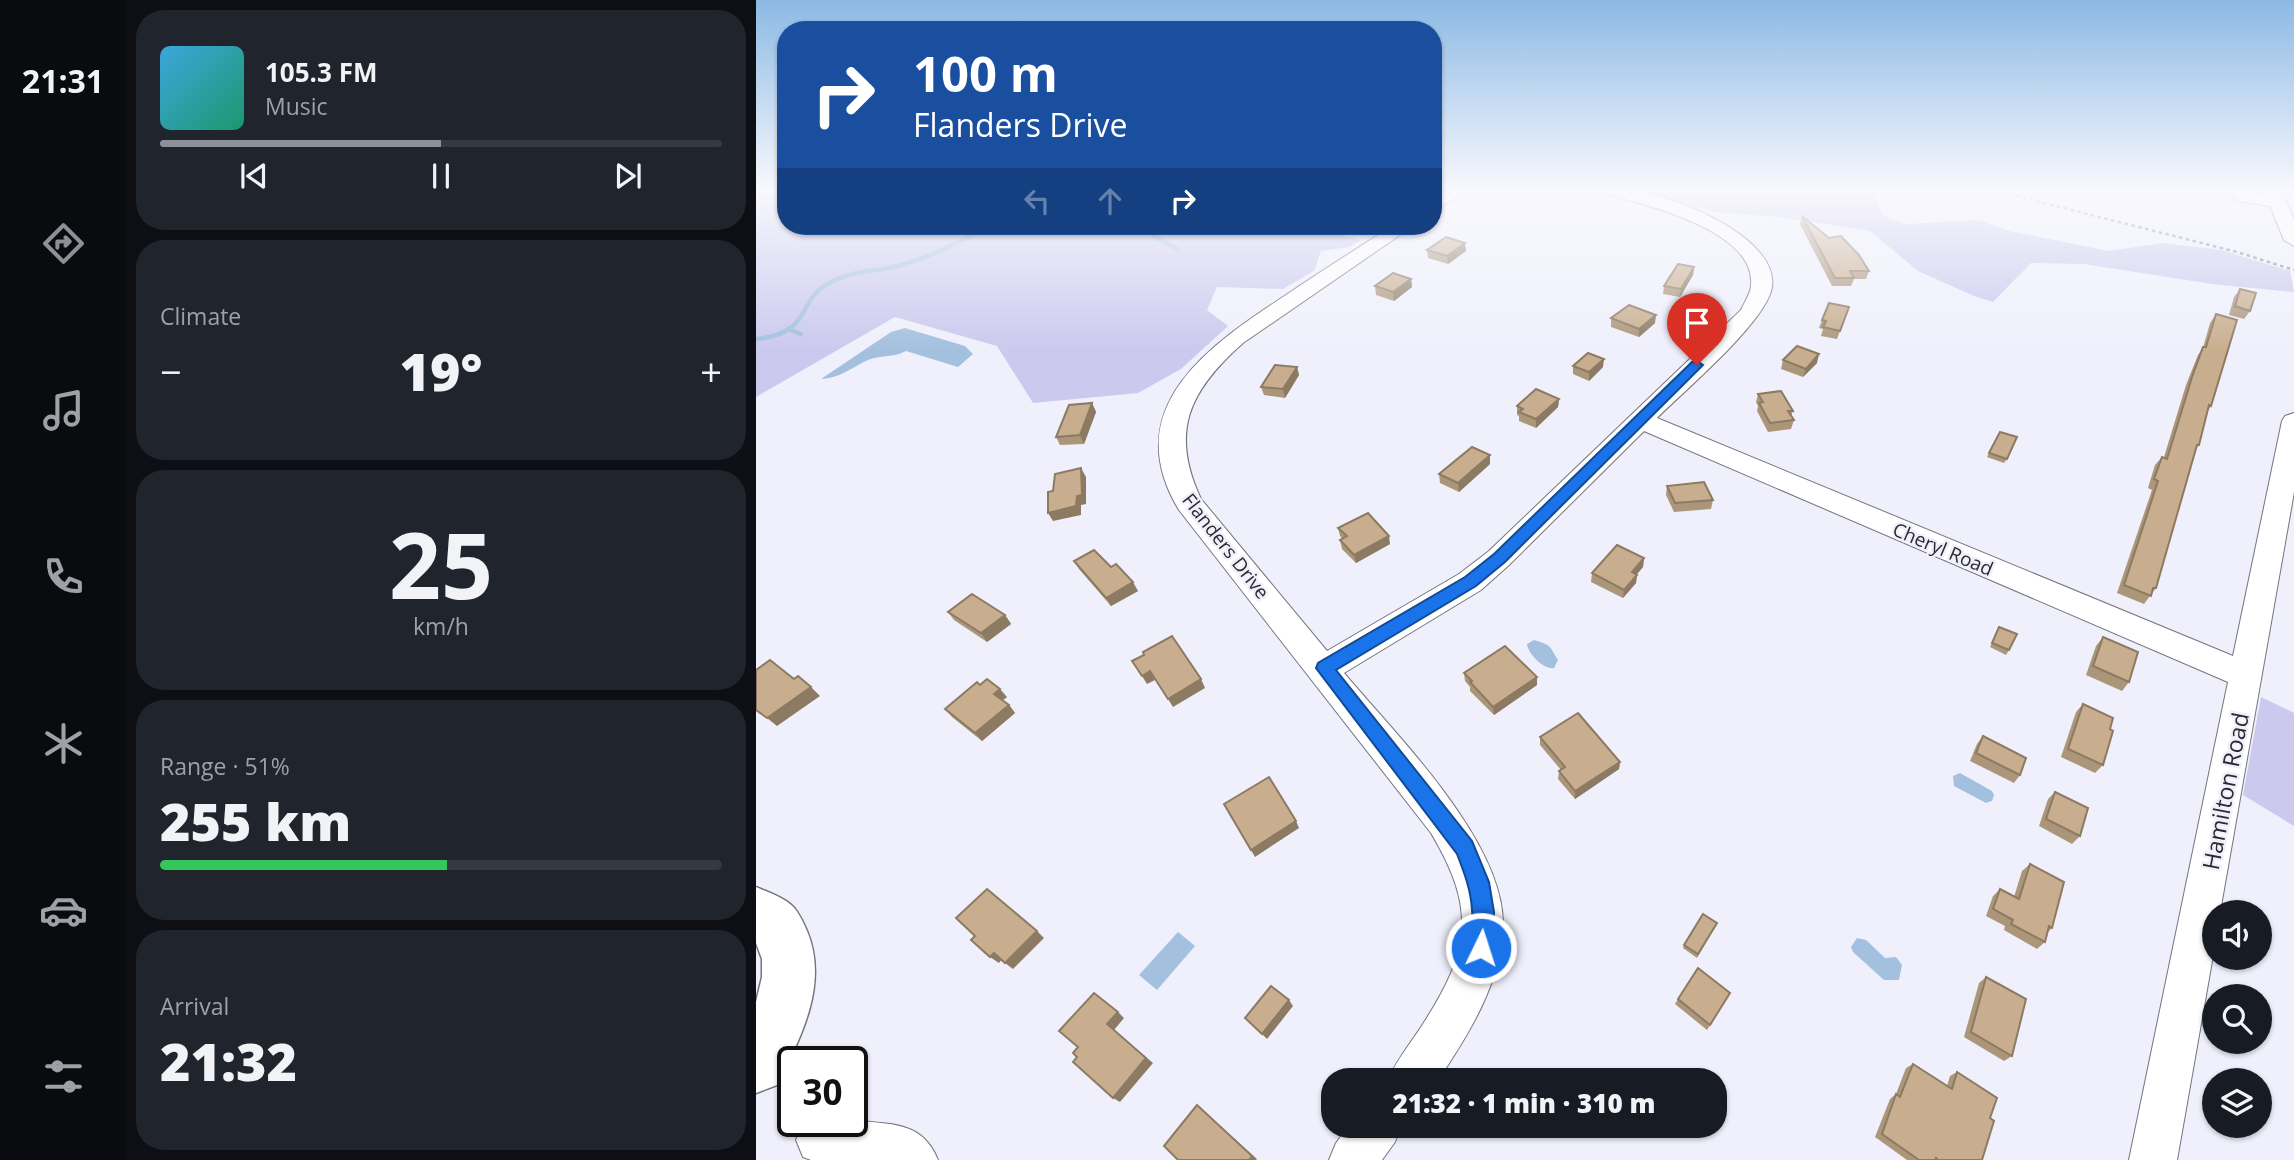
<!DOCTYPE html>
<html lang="en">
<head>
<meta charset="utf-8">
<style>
  body { margin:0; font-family:"Open Sans",sans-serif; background:#20242c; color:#f1f3f6; height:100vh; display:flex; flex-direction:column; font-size:26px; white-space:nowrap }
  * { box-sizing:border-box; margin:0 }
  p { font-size:23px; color:#9ea1a6 }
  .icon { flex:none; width:38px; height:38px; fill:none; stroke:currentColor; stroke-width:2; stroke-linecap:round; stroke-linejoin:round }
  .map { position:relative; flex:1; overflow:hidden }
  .panel { display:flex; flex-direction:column; gap:10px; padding:10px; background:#0d0f14; width:630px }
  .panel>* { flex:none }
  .banner { position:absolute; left:21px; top:21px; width:665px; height:214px; border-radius:28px; box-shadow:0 2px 5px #0004; background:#1a4fa0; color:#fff; overflow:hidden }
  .buttons { position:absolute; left:1446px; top:900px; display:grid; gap:14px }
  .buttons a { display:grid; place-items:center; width:70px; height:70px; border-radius:50%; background:#171b24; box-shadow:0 2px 5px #0004; font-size:35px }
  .speed { position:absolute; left:21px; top:1046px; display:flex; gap:14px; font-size:35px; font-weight:700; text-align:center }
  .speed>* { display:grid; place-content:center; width:91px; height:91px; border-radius:50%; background:#171b24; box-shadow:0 2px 5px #0004; line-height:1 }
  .speed .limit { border:4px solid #111; border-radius:10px; background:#fff; color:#111 }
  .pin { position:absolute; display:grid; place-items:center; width:60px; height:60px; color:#fff; margin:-72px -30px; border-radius:50% 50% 50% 0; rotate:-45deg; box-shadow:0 0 7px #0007 }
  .pin .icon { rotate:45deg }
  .me { position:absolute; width:77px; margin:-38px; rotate:4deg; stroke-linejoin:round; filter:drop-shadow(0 0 5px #0008) }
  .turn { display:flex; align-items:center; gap:24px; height:147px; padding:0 21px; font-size:32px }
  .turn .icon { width:91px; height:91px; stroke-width:2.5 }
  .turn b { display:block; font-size:49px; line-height:60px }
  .lanes { display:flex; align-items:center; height:66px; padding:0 21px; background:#0003; justify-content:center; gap:35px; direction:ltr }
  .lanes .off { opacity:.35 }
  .big { font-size:52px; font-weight:800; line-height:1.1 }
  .panel .widget { flex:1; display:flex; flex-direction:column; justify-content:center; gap:10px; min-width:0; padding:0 24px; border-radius:28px; background:#20242c }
  .panel .dial { align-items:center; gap:0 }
  .dial b { font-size:91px; line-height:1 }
  .song { display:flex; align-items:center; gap:21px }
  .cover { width:84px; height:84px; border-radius:10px; background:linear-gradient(135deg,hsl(200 70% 55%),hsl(160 70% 35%)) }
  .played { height:7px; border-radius:4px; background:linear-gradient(90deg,#8c9099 50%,#363941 50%) }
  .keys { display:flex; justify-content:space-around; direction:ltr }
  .heat { display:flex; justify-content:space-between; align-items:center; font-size:38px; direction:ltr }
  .charge { height:10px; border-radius:5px; background:linear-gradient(90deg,#34c759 51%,#363941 0) }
  .trip { position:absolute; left:565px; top:1068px; width:406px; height:70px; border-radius:28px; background:#171b24; box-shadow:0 2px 5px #0004; font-weight:800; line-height:70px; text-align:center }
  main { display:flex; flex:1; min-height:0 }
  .tabs { display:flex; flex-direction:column; width:126px; justify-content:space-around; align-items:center; background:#090b0e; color:#9ea1a6 }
  .tabs .icon { width:49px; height:49px }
  .tabs .selected { color:#8c9099 }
  .tabs b { font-size:32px; color:#f1f3f6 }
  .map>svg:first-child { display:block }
</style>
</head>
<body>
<main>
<nav class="tabs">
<b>21:31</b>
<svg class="icon selected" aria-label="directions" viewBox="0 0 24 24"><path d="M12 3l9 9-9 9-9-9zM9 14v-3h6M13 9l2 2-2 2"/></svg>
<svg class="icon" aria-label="music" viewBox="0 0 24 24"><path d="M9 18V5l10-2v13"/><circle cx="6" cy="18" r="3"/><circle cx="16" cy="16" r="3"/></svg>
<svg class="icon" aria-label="phone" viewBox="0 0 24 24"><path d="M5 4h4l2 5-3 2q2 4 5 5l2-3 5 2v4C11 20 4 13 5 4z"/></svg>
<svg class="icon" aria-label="climate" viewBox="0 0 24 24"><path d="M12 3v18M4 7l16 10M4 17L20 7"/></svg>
<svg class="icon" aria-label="car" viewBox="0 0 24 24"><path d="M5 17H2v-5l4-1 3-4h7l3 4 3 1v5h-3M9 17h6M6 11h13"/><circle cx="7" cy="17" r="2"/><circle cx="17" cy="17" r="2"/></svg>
<svg class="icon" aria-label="filters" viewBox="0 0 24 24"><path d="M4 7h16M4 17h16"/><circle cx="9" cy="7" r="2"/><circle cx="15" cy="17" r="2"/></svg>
</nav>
<section class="panel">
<div class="widget">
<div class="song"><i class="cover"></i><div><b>105.3 FM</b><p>Music</p></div></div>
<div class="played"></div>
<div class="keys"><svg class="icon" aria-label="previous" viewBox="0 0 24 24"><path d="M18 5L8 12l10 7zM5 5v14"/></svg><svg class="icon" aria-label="pause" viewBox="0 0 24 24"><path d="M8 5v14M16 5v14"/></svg><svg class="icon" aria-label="next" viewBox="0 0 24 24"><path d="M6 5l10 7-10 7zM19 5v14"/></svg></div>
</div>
<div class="widget"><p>Climate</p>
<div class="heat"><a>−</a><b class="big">19°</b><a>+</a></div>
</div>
<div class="widget dial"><b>25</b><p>km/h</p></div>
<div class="widget"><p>Range · 51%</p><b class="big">255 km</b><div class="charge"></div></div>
<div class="widget"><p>Arrival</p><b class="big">21:32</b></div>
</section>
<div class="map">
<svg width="1538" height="1160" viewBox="0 0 1538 1160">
  <rect width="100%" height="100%" fill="#f0f0fc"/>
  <g fill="#cbc9ed">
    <polygon points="0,189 30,189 30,226 545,226 605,240 593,247 565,251 558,271 527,289 461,287 451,310 472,326 425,369 382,393 277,403 241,346 139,317 0,397"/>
    <polygon points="882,189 1116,189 1127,216 1151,224 1223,220 1253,231 1353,251 1407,243 1465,250 1534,271 1538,292 1456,284 1328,264 1275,263 1237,302 1218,296 1162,271 1114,231 1025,217 958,212"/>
    <polygon points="1505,697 1538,713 1538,826 1487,795"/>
  </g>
  <g fill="#a3c0de">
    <path d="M149 328 209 346 217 354 202 367 150 351C137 358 124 355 112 360 95 368 84 378 65 379L135 332Z"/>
    <path d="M778 640C797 646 793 646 802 660L798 668C788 670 772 654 771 644Z"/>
    <polygon points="1204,773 1236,791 1238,795 1236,801 1230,803 1198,786 1197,776"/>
    <polygon points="422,932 439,946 401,990 383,975"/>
    <polygon points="1101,938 1110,940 1129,958 1140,957 1146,965 1143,980 1128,980 1097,952 1095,947"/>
  </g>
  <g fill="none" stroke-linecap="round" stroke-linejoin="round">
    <g stroke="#a3c0de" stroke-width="4.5">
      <polyline points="380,226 421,249"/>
      <polyline points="32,329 45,334"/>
      <path d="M0 339C58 333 39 301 73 283 95 270 122 272 146 265 177 256 206 240 235 226"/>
    </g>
    <g stroke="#74747f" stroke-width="2">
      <g id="minor">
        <polygon points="693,189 715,189 677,211 677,198"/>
        <path d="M844 189C853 189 862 188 871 189 911 193 1023 235 1016 287 1011 321 928 391 901 418L1477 656 1526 421 1529 416 1538 413V492L1464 912H1458V950L1421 1160H1373L1472 682 888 431 753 565 725 590 588 673C640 735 748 841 747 925 746 981 713 1034 682 1080H632C641 1059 655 1043 667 1024 714 951 721 910 675 833L423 510C360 406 457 343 533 293 567 270 602 248 636 226H657L487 343C434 390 413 431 445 499L571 651 703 574 733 551 985 310C988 303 995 293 995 285 1000 230 887 204 847 193Z"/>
        <polygon points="1468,189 1488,189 1510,195 1507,189 1525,189 1538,219 1538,246 1528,240 1514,206 1482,201"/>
        <path d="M96 1120C134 1125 166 1120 182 1160H55L47 1157 40 1140 47 1123Z"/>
        <polygon points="593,1125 645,1125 639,1142 626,1160 573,1160 580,1143"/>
      </g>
    </g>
    <g stroke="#74747f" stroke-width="3">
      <path id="highway" d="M0 887C11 892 24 896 34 904 42 910 47 922 51 931 73 984 45 1037 21 1085L0 1093V1002L6 977V959L0 943Z"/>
    </g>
    <polyline stroke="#84838b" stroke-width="2.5" stroke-dasharray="3.5 3.5" stroke-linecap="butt" points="1233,189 1481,252 1538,270"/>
    <use href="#minor" fill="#fff" fill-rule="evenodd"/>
    <use href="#highway" fill="#fff" fill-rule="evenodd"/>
  </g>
  <g fill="#ac967a">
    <polygon points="1046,216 1113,271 1110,279 1098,279 1095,286 1076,286 1044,224"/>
    <polygon points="671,250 710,251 692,264 672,258"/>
    <polygon points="938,267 937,275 924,297 907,294 908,286"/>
    <polygon points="655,279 656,287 638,301 620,295 619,286"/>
    <polygon points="1484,289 1494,311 1488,319 1473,315 1478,297"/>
    <polygon points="1093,307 1081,339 1065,336 1067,329 1063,328 1066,320"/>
    <polygon points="1460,314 1455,406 1452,411 1443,445 1439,451 1400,588 1388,604 1361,593 1396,490 1392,488 1399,465 1406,457 1408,457 1430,385 1442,355 1447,348 1454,323"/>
    <polygon points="855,318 899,323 883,337 855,327"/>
    <polygon points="1027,360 1061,363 1047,377 1025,369"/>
    <polygon points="817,366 847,367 833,381 817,374"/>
    <polygon points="541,367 543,375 529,398 508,395 505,387"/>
    <polygon points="1002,394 1037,411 1035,416 1038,420 1035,429 1012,432 1001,411 1002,406 1000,402"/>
    <polygon points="803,399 802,407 780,428 763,421 763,416 761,415 761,406"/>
    <polygon points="336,403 340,412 328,444 304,445 300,437"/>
    <polygon points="1244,432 1251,459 1248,463 1231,457"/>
    <polygon points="734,464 703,492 684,483 683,474"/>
    <polygon points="911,486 957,500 955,509 918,512 910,495"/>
    <polygon points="582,528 634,544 600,563 586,549 584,540 587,539 584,536"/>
    <polygon points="888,558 887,567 881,574 880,583 867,598 835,582 836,573"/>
    <polygon points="318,561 382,591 355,606 323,569"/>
    <polygon points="192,612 249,615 255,624 231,642 198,620"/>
    <polygon points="1243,627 1253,650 1250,655 1234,647"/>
    <polygon points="1347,637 1373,682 1366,691 1330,675 1340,646"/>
    <polygon points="708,673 781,677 781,685 738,715 714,691 714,687 709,681"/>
    <polygon points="224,685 251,697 246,701 253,705 259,713 226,741 196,717 189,709"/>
    <polygon points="1327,704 1347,765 1339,773 1305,757 1320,712"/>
    <polygon points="1227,736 1264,775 1258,783 1214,761 1221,744"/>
    <polygon points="784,737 864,762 863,769 819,799 802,779 803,771 805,770 784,745"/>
    <polygon points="1299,792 1324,836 1316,844 1283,826 1292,799"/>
    <polygon points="1274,864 1296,928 1292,932 1289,942 1281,949 1248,930 1249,926 1230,916 1237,896 1244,889 1258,897 1266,871"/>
    <polygon points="961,923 941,958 927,948 928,945"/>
    <polygon points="1230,977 1256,1056 1248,1061 1208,1037 1223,983"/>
    <polygon points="974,993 951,1030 919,1004 922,999"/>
    <polygon points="1157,1064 1191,1086 1194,1076 1201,1072 1234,1118 1226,1160 1151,1160 1119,1137 1134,1099 1140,1094 1150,1068"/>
  </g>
  <g fill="#8c7a63">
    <polygon points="709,243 710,251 692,264 691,256"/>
    <polygon points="938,267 937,275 924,297 925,289"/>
    <polygon points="655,279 656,287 638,301 637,292"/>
    <polygon points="900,315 899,323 883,337 883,329"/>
    <polygon points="1063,354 1061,363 1047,377 1050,369"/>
    <polygon points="848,359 847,367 833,381 833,372"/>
    <polygon points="541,367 543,375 529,398 527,389"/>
    <polygon points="803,399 802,407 780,428 780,419"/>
    <polygon points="336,403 340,412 328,444 324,435"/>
    <polygon points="734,455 734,464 703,492 702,483"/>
    <polygon points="325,468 330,477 330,504 325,505 325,515 297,521 292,513 321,496"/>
    <polygon points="633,536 634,544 600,563 598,555"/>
    <polygon points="888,558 887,567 875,581 876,572"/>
    <polygon points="881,575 880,583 867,598 868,590"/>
    <polygon points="377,582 382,591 355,606 350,598"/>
    <polygon points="249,615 255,624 231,642 225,633"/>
    <polygon points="394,671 399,680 391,684 386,676"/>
    <polygon points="781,677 781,685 738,715 737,707"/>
    <polygon points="445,679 449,688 417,707 412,699"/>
    <polygon points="55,687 64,696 21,726 11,718"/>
    <polygon points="244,689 251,697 244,702 238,694"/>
    <polygon points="253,705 259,713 226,741 219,733"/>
    <polygon points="864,762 863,769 819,799 819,791"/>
    <polygon points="540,821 543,828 499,857 495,850"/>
    <polygon points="281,931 288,938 257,969 249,963"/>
    <polygon points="238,953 246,959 243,963 234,957"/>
    <polygon points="533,1000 537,1006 511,1039 506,1034"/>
    <polygon points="362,1012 368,1018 358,1030 397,1063 364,1102 357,1098 351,1024"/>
    <polygon points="441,1105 501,1159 500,1160 493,1160"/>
  </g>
  <g fill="#c8ae8e" stroke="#8c7a63" stroke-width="2">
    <polygon points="1046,216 1073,238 1085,236 1103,255 1113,271 1094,271 1098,278 1079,278"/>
    <polygon points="690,237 709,243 691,256 671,250"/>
    <polygon points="922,264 938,267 925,289 908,286"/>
    <polygon points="637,273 655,279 637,292 619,286"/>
    <polygon points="1484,289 1500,293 1494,311 1479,306"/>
    <polygon points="1073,303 1093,307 1084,331 1067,327 1070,321 1066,320"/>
    <polygon points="873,305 900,315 883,329 855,318"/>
    <polygon points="1460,314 1481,320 1455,406 1453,405 1443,445 1441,445 1400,588 1397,588 1395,596 1368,585 1402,481 1398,479 1406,457 1411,459 1436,377 1447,347 1450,347"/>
    <polygon points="1041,346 1063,354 1050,369 1027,360"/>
    <polygon points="832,353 848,359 833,372 817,366"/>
    <polygon points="519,365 541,367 527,389 505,387"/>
    <polygon points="780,389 803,399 780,419 763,412 767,409 761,406"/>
    <polygon points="1025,391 1037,411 1032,411 1038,420 1014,423 1003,403 1007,402 1002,394"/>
    <polygon points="336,403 324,435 300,437 313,405"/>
    <polygon points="1244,432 1261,437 1251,459 1233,453"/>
    <polygon points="716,447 734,455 702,483 683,474"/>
    <polygon points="325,468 326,495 321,496 320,506 292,513 292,492 297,491 299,474"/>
    <polygon points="948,482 957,500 919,503 911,486"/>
    <polygon points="612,513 633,536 598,555 584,540 591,536 582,528"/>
    <polygon points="861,545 888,558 876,572 881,575 868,590 836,573"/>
    <polygon points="338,550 355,567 360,564 377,582 350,598 318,561"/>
    <polygon points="216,594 249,615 225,633 192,612"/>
    <polygon points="1243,627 1261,634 1253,650 1236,643"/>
    <polygon points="416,636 445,679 412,699 394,671 386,676 376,661 388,655 387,652"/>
    <polygon points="1347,637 1382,652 1373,682 1337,666"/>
    <polygon points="749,646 781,677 737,707 714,682 716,681 708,673"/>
    <polygon points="14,660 38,679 42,676 55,687 11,718 0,710 0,670"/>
    <polygon points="231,679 244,689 238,694 253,705 219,733 189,709 221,682 224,685"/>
    <polygon points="1327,704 1357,718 1354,729 1357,731 1347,765 1312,749"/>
    <polygon points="822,713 864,762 819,791 803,771 809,767 784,737"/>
    <polygon points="1227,736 1270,758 1264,775 1220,753"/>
    <polygon points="513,777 540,821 495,850 468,804"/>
    <polygon points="1299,792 1332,808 1324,836 1290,819"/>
    <polygon points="1274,864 1308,882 1296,928 1293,926 1289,942 1255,924 1257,920 1237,909 1244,889 1263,899"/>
    <polygon points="231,889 281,931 249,963 238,953 234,957 215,940 219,936 200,918"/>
    <polygon points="947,914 961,923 942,954 928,945"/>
    <polygon points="942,968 974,993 954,1025 922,999"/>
    <polygon points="1230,977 1270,999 1256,1056 1215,1032"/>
    <polygon points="515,986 533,1000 506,1034 489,1018"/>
    <polygon points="338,993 362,1012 351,1024 390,1058 357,1098 317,1062 321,1057 317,1053 322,1047 303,1031"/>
    <polygon points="1157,1064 1196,1089 1201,1072 1241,1098 1234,1118 1238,1121 1226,1160 1182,1160 1180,1158 1179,1160 1163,1160 1126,1134 1140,1094 1144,1097"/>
    <polygon points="441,1105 496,1156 493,1160 422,1160 408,1146"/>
  </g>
  <linearGradient id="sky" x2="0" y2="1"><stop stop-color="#8cb9e4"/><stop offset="0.54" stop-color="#f8f8fe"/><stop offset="1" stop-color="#f8f8fe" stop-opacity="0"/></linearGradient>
  <rect width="1538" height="351" fill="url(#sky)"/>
  <path fill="#1a73e8" stroke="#114b97" stroke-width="2" d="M941 361 947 365 945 367 749 562 720 586 580 670 716 841 733 882 738 912 736 948 733 955 725 959 717 955C711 941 718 925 716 910 715 890 708 872 701 854L560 668 562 663 709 577 738 554 936 362Z"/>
  <g text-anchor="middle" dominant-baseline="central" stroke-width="5" stroke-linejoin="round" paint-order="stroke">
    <g font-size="19" fill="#2b2a2f" stroke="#f0f0fc">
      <text transform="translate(470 546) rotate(52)">Flanders Drive</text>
      <text transform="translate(1187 549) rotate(23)">Cheryl Road</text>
    </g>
    <g font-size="23" fill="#2b2a2f" stroke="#f0f0fc">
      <text transform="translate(1469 791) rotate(-79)">Hamilton Road</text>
    </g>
  </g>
</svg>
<div class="buttons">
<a><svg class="icon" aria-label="sound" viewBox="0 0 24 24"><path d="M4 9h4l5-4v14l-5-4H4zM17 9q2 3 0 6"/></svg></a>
<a><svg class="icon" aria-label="search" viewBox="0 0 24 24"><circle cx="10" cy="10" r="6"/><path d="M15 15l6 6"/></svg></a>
<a><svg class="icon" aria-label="layers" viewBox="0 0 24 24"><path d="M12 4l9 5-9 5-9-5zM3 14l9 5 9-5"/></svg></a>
</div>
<div class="speed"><div class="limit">30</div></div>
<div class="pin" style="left:941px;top:365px;background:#d93025"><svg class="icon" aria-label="arrive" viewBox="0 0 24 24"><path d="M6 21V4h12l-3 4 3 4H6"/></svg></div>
<svg class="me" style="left:725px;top:948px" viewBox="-20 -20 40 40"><circle r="17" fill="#1a73e8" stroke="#fff" stroke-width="3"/><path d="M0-11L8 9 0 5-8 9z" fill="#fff"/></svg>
<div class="trip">21:32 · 1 min · 310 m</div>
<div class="banner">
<div class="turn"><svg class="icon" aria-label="right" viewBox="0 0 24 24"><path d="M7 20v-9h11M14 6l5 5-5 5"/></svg><div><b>100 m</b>Flanders Drive</div></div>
<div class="lanes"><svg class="icon off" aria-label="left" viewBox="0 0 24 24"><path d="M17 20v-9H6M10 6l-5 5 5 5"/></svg><svg class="icon off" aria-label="ahead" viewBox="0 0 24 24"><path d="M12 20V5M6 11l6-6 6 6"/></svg><svg class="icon" aria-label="right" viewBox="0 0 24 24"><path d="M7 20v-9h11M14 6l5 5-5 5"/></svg></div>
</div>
</div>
</main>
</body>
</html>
